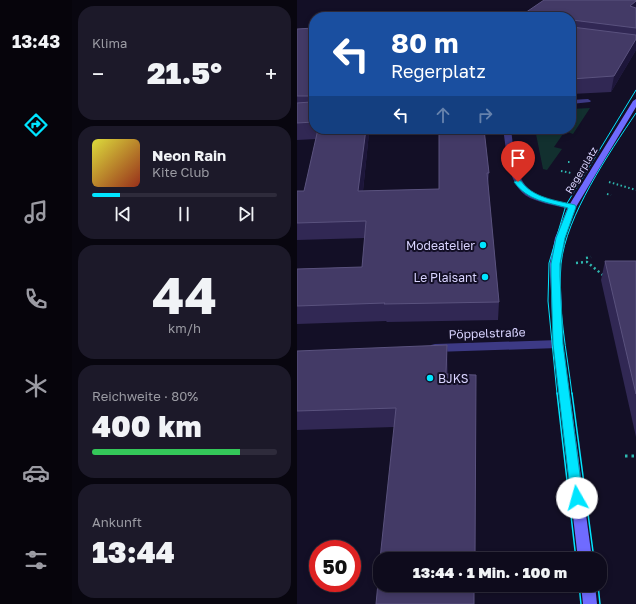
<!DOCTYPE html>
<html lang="de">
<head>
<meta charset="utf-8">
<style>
  body { margin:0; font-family:"Golos Text",sans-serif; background:#1c1929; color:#f1f3f6; height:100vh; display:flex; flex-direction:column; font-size:15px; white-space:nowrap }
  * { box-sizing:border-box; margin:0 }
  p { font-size:13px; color:#9b9ba3 }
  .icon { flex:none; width:22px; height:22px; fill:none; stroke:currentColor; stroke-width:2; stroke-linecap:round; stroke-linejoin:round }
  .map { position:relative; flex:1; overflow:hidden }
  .panel { display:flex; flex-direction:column; gap:6px; padding:6px; background:#08060f; width:225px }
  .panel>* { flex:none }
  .hud { position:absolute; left:12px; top:12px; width:267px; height:122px; border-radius:16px; box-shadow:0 2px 6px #0003,0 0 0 1px #2e2b3b; background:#1a4fa0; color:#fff; overflow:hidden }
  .speed { position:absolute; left:12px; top:540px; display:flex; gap:8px; font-size:20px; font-weight:700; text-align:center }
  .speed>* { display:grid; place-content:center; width:52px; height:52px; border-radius:50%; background:#0e0b1c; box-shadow:0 2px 6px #0003,0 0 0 1px #2e2b3b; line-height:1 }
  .speed .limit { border:6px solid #d22; background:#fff; color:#111 }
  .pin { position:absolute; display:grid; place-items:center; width:34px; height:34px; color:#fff; margin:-41px -17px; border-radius:50% 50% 50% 0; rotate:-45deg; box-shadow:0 0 4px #0007 }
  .pin .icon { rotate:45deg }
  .me { position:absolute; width:44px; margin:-22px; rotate:353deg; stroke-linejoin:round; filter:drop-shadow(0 0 3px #0008) }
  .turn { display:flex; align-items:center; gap:14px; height:84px; padding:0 16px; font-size:18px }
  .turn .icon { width:52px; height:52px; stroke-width:2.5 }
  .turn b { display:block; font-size:28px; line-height:34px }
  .lanes { display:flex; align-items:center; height:38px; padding:0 16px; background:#0003; justify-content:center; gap:20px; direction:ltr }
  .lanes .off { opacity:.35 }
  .big { font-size:30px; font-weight:800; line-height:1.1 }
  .panel .widget { flex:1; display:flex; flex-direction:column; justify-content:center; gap:6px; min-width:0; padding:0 14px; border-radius:16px; background:#1c1929 }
  .panel .dial { align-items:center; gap:0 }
  .dial b { font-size:52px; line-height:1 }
  .song { display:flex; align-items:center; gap:12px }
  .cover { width:48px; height:48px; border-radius:6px; background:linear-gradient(135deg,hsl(60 70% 55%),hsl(10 70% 35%)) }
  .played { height:4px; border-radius:2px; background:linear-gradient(90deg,#00e5ff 15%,#2e2b3b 15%) }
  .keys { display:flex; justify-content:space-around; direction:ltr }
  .heat { display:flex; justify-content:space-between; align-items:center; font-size:22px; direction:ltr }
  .charge { height:6px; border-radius:3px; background:linear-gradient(90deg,#34c759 80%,#2e2b3b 0) }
  .trip { position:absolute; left:76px; top:552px; width:234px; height:40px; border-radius:16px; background:#0e0b1c; box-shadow:0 2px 6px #0003,0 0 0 1px #2e2b3b; font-weight:800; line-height:40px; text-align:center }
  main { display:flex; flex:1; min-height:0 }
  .dock { display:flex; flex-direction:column; width:72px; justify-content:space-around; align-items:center; background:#06040b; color:#9b9ba3 }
  .dock .icon { width:28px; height:28px }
  .dock .current { color:#00e5ff }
  .dock b { font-size:18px; color:#f1f3f6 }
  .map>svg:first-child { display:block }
</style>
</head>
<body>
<main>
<nav class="dock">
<b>13:43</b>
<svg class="icon current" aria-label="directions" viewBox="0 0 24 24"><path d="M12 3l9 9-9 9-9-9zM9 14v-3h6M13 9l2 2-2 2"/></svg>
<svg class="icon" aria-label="music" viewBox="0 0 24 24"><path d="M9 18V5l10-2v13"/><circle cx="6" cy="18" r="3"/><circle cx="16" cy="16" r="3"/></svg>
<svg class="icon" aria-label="phone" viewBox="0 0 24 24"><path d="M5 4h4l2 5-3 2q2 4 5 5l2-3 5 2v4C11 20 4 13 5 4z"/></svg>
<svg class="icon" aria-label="climate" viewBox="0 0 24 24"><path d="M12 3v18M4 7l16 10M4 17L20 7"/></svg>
<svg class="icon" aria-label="car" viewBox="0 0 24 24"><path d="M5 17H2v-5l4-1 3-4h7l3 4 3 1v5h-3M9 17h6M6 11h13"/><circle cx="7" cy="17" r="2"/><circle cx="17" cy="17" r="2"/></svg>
<svg class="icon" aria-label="filters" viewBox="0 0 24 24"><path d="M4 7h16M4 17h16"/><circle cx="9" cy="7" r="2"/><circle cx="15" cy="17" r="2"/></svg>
</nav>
<section class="panel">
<div class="widget"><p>Klima</p>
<div class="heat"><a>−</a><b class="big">21.5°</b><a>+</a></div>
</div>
<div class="widget">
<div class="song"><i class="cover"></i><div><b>Neon Rain</b><p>Kite Club</p></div></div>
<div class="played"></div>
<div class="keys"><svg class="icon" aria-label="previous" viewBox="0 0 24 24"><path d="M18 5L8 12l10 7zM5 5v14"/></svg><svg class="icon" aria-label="pause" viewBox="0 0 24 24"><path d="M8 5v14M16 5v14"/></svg><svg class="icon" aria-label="next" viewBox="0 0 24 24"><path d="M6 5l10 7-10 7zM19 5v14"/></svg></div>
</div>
<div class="widget dial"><b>44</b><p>km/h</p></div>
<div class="widget"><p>Reichweite · 80%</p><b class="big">400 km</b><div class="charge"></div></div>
<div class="widget"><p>Ankunft</p><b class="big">13:44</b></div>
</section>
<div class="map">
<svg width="339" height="604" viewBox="0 0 339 604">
  <rect width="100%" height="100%" fill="#130f26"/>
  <polygon fill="#12302f" points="293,108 276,134 268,131 257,147 265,149 250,170 246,169 238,129 274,129 274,109"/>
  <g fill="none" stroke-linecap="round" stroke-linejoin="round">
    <g stroke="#2fb8b0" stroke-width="2" stroke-dasharray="1.5 2.5" stroke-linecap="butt">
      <polyline points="271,162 273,162"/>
      <polyline points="264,171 274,173"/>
      <polyline points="312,182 339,190"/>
      <polyline points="310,194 314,195"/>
    </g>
    <g stroke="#2fb8b0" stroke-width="2.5" stroke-dasharray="2 3" stroke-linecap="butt">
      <polyline points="289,258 294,257"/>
      <polyline points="279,263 290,262 307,276"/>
    </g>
    <polyline stroke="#2fb8b0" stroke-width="3" stroke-dasharray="2.5 4" stroke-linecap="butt" points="328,456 339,456"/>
    <g fill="#3d3a85" fill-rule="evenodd">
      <polygon points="291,99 294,101 293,102 274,104 274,100"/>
      <path d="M206 129H214C217 150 217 183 239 194 251 200 265 202 278 205L279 207 278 209 275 210C262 206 246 204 233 198 210 187 210 151 206 129Z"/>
      <polygon points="261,340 265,341 266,344 265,347 261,348 138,352 134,351 133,348 134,345 138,344"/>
    </g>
    <g fill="#6f6bff" fill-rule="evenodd">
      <polygon points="339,99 339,107 279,207 268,238 263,264 266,344 295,559 281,559 256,344 253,264 258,238 271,207 336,101"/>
      <polygon points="284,585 298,585 300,604 286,604"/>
    </g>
    <g stroke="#00e5ff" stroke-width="1">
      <polyline points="260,394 251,301 252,263 269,205 339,90"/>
      <path d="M275 394C270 352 260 306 264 264 269 216 312 153 339 113"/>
    </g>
    <g stroke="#00e5ff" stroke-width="1.5">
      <polyline points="260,393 279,559"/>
      <polyline points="275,393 297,559"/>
      <polyline points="282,585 284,604"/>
      <polyline points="301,585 303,604"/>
    </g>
  </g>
  <g fill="#312854" fill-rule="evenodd">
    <polygon points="339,0 339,50 314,92 274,94 274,17"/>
    <path d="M17 28V129H187L192 173 191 184 202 302 201 320 90 322 89 321 0 324V269L65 267 68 238 0 240V191H7L19 139 0 140V29ZM115 131 116 134 142 132V189L66 191 72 133Z"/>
    <polygon points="308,261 339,261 339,437 304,280"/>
    <polygon points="0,351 151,364 151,374 97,427 0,430"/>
  </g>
  <g fill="#1d163a">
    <polygon points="339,1 339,13 333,6"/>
    <polygon points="339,39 339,50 314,92 317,76"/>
    <polygon points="69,129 72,129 72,133 64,209 61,191"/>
    <polygon points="150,345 151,364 150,394 149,374"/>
  </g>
  <g fill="#433a66" stroke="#5a527e">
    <polygon points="247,0 339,0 339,1 333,6 339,8 339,28 275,20 275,27 339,35 339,39 317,76 274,79 274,17 222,17"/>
    <polygon points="17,28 17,122 0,123 0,103 14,102 15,96 0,96 0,29"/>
    <polygon points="21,129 69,129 61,191 142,189 142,129 187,129 192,173 190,173 202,302 87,304 88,303 0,306 0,269 65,267 69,221 0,223 0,191 7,191"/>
    <polygon points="308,261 339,261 339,394"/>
    <polygon points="150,345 149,374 179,375 178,559 83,559 99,408 0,411 0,351"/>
    <polygon points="83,562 83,585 177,585 177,604 79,604"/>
  </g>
  <path fill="#00e5ff" stroke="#0095a6" d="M221 180 224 181C236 198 258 200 278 205L279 207 268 238 263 264V276L266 344 286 498 284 501 280 503 276 501 274 498 256 344 254 276V264L259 238 271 208C250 202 231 201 217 182Z"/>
  <g fill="#00e5ff" stroke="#130f26" stroke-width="1.5">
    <circle cx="186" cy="245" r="4"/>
    <circle cx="188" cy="277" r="4"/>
    <circle cx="133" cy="378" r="4"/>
  </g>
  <g text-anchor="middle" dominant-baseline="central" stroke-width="4" stroke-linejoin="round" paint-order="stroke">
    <g font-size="10" fill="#d9d4ff" stroke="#130f26">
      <text transform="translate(284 170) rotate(-59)">Regerplatz</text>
    </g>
    <g font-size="12" fill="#d9d4ff" stroke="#130f26" text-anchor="end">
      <text x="178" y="245">Modeatelier</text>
      <text x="180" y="277">Le Plaisant</text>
      <text x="141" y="378" text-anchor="start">BJKS</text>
    </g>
    <g font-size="12" fill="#d9d4ff" stroke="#130f26">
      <text transform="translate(190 333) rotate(-2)">Pöppelstraße</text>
    </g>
  </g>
</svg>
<div class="speed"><div class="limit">50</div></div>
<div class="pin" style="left:221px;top:182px;background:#d93025"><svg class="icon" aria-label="arrive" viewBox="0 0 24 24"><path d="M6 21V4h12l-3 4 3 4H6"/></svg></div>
<svg class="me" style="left:280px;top:498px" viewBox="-20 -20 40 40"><circle r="19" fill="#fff"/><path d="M0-13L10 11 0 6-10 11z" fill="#00e5ff"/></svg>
<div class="trip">13:44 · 1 Min. · 100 m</div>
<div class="hud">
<div class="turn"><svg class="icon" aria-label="left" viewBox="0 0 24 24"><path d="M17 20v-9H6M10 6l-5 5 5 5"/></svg><div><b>80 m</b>Regerplatz</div></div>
<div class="lanes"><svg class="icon" aria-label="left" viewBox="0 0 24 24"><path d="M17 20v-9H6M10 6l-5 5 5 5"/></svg><svg class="icon off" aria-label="ahead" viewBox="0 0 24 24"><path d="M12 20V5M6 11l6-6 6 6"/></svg><svg class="icon off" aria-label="right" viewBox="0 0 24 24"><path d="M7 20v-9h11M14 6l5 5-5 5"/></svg></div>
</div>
</div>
</main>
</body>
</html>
